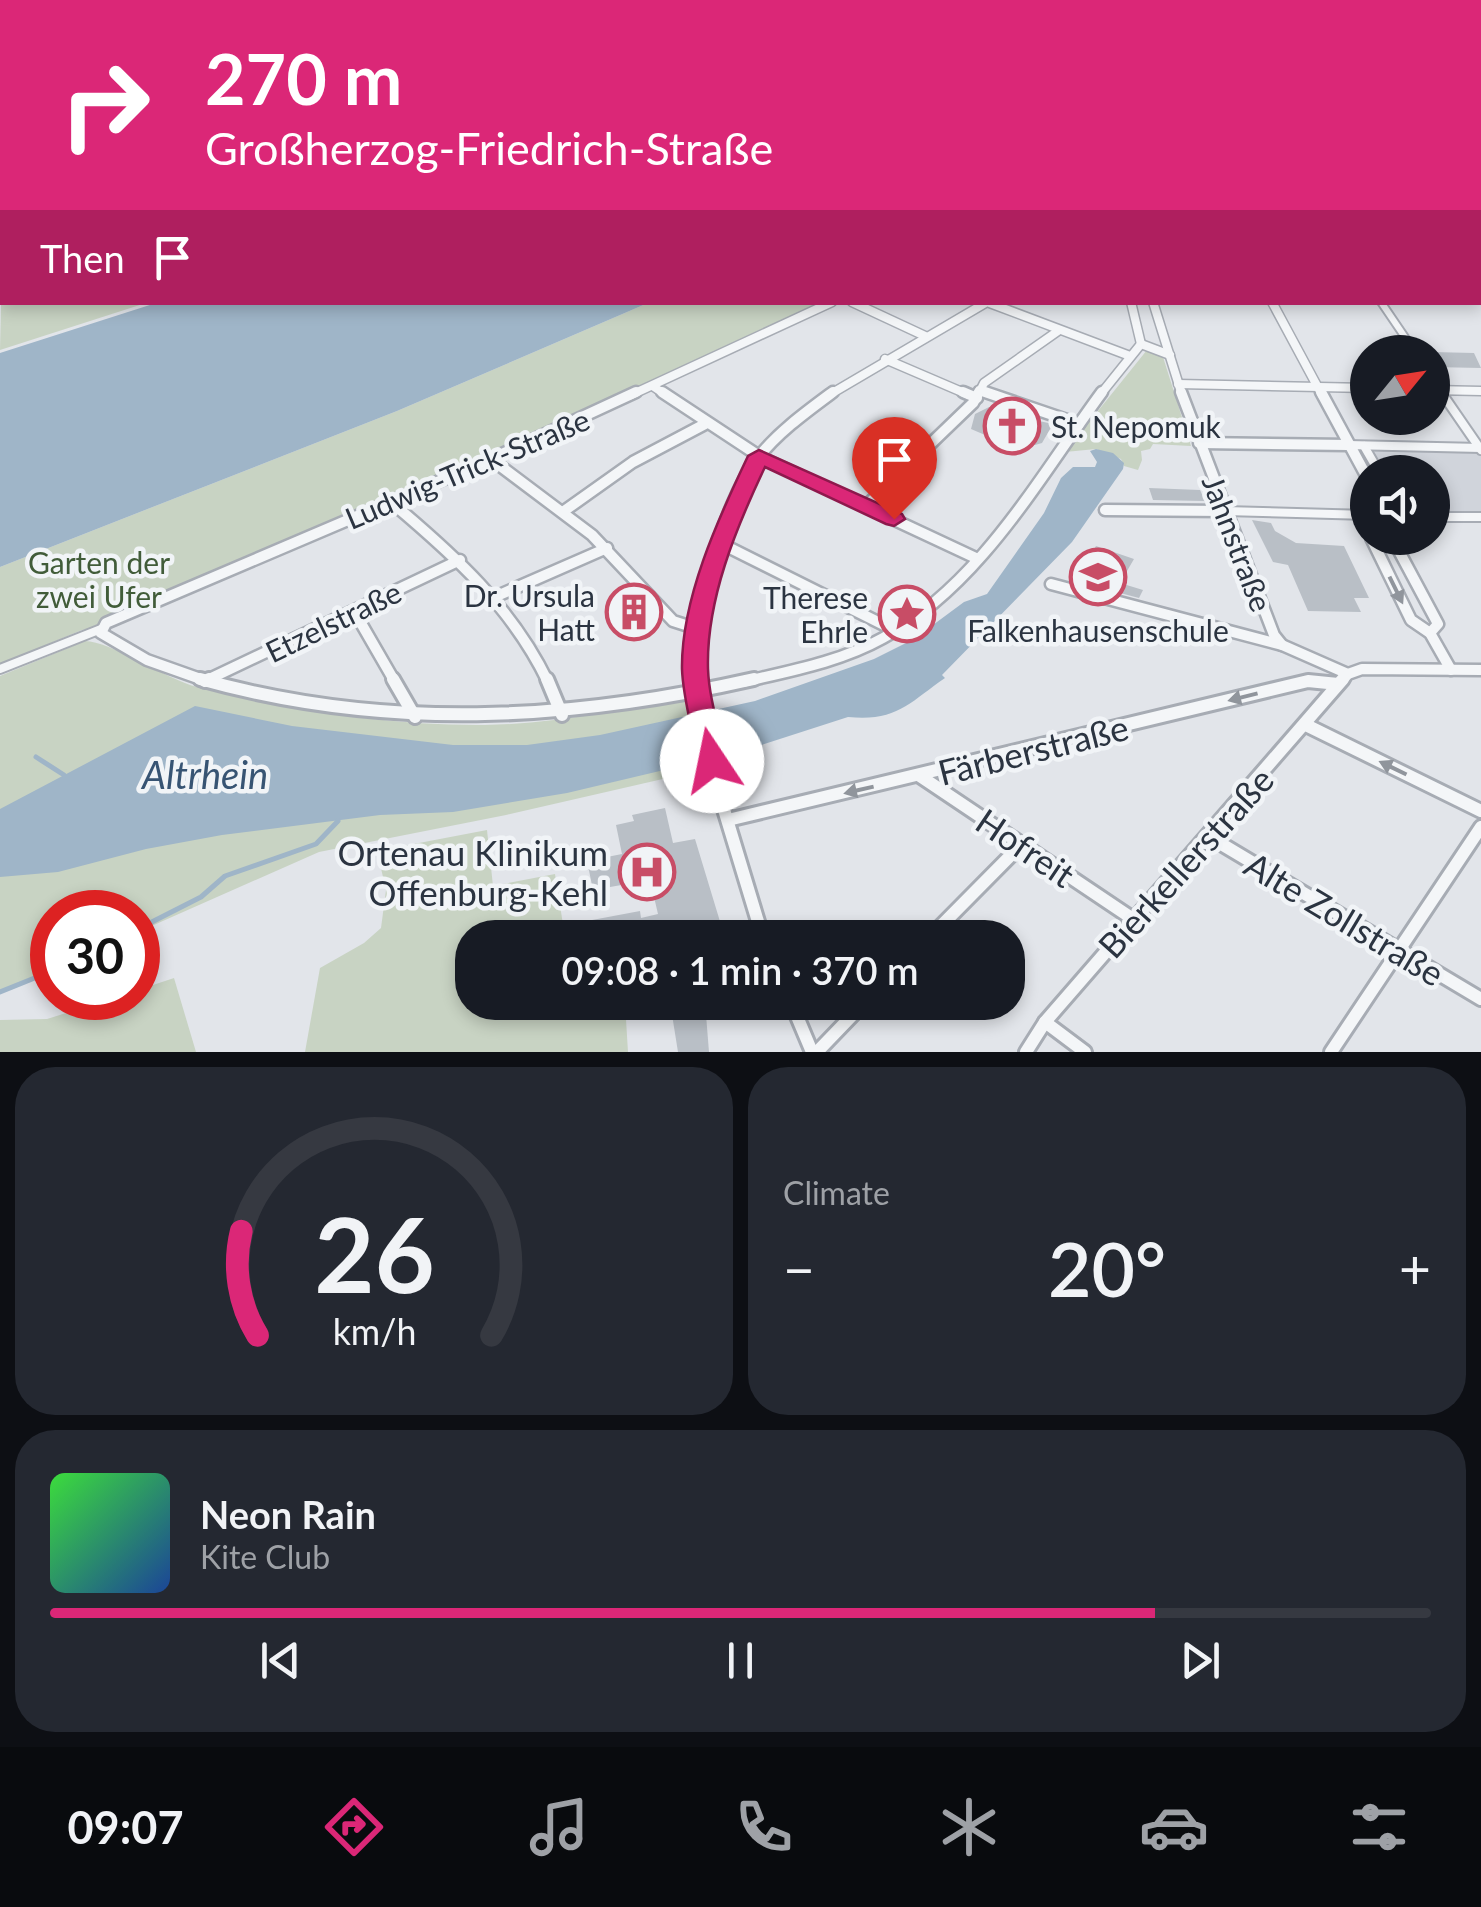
<!DOCTYPE html>
<html lang="en">
<head>
<meta charset="utf-8">
<style>
  body { margin:0; font-family:Lato,sans-serif; background:#242831; color:#f1f3f6; height:100vh; display:flex; flex-direction:column; font-size:38px; white-space:nowrap }
  * { box-sizing:border-box; margin:0 }
  p { font-size:32px; color:#9ea1a6 }
  .icon { flex:none; width:55px; height:55px; fill:none; stroke:currentColor; stroke-width:2; stroke-linecap:round; stroke-linejoin:round }
  .map { position:relative; height:1052px; overflow:hidden }
  .drawer { display:flex; flex-direction:column; gap:15px; padding:15px; background:#0d0f14; flex:1 }
  .drawer>* { flex:none }
  .banner { position:absolute; left:0px; top:0px; width:1482px; height:305px; box-shadow:0 5px 15px #0003; background:#db2777; color:#fff; overflow:hidden }
  .needle { width:65px; rotate:60deg }
  .controls { position:absolute; left:1350px; top:335px; display:grid; gap:20px }
  .controls a { display:grid; place-items:center; width:100px; height:100px; border-radius:50%; background:#171b24; box-shadow:0 5px 15px #0003; font-size:50px }
  .speed { position:absolute; left:30px; top:890px; display:flex; gap:20px; font-size:50px; font-weight:700; text-align:center }
  .speed>* { display:grid; place-content:center; width:130px; height:130px; border-radius:50%; background:#171b24; box-shadow:0 5px 15px #0003; line-height:1 }
  .speed .limit { border:15px solid #d22; background:#fff; color:#111 }
  .pin { position:absolute; display:grid; place-items:center; width:85px; height:85px; color:#fff; margin:-102px -42px; border-radius:50% 50% 50% 0; rotate:-45deg; box-shadow:0 0 10px #0007 }
  .pin .icon { rotate:45deg }
  .me { position:absolute; width:110px; margin:-55px; rotate:349deg; stroke-linejoin:round; filter:drop-shadow(0 0 8px #0008) }
  .turn { display:flex; align-items:center; gap:35px; height:210px; padding:0 40px; font-size:45px }
  .turn .icon { width:130px; height:130px; stroke-width:2.5 }
  .turn b { display:block; font-size:70px; line-height:85px }
  .then { display:flex; align-items:center; height:95px; padding:0 40px; background:#0003; gap:20px; font-size:38px }
  .big { font-size:75px; font-weight:600; line-height:1.1 }
  .drawer .card { flex:1; display:flex; flex-direction:column; justify-content:center; gap:15px; min-width:0; padding:0 35px; border-radius:40px; background:#242831 }
  .drawer .dial { align-items:center; gap:0 }
  .dial svg { height:260px; overflow:visible; fill:none; stroke:#363941; stroke-width:7; stroke-linecap:round; text-anchor:middle }
  .dial text { fill:#f1f3f6; stroke:none }
  .song { display:flex; align-items:center; gap:30px }
  .cover { width:120px; height:120px; border-radius:15px; background:linear-gradient(135deg,hsl(120 70% 55%),hsl(220 70% 35%)) }
  .played { height:10px; border-radius:5px; background:linear-gradient(90deg,#db2777 80%,#363941 80%) }
  .keys { display:flex; justify-content:space-around; direction:ltr }
  .heat { display:flex; justify-content:space-between; align-items:center; font-size:55px; direction:ltr }
  .drawer .tiles { flex:1; display:grid; gap:15px; grid-template-columns:1fr 1fr }
  .card:last-child { grid-column:span 2 }
  .trip { position:absolute; left:455px; top:920px; width:570px; height:100px; border-radius:40px; background:#171b24; box-shadow:0 5px 15px #0003; font-weight:600; line-height:100px; text-align:center }
  .tabs { display:flex; height:160px; justify-content:space-around; align-items:center; background:#090b0e; color:#9ea1a6 }
  .tabs .icon { width:70px; height:70px }
  .tabs .selected { color:#db2777 }
  .tabs b { font-size:45px; color:#f1f3f6 }
  .map>svg:first-child { display:block }
</style>
</head>
<body>
<div class="map">
<svg width="1481" height="1052" viewBox="0 0 1481 1052">
  <rect width="100%" height="100%" fill="#e2e5ea"/>
  <polygon fill="#d0d4db" points="1353,447 1481,449 1481,516 1433,515 1432,472 1368,472"/>
  <g fill="#c8d3c3">
    <polygon points="2,262 2,302 146,303 0,350"/>
    <polygon points="648,303 831,303 112,625 82,630 0,664 0,567 397,411"/>
    <polygon points="1147,350 1163,357 1191,446 1153,444 1150,449 1141,451 1142,460 1138,470 1124,466 1121,459 1096,449 1065,452"/>
    <path d="M85 641C110 641 166 679 197 687 289 710 390 726 485 725 554 724 622 710 689 694L702 770 506 815 319 852 138 932V912H52V970L0 991V676Z"/>
    <polygon points="487,830 493,886 555,874 565,937 472,938 472,1002 625,1003 628,1052 305,1052 320,968 364,943 381,928 386,890 377,851"/>
    <polygon points="174,978 196,1052 0,1052 0,1020 47,1019 114,998 138,998 138,990"/>
  </g>
  <g fill="#9fb5c8">
    <polygon points="156,303 156,302 648,303 397,411 0,567 0,353"/>
    <path d="M1096 449 1113 453 1124 463 1123 469 1072 542 942 675 945 678C909 703 896 722 848 717L740 752 567 793 453 812 380 815 222 835 146 849 58 872 0 877V809L195 706 292 726 453 745H527L600 735 755 701 874 659 914 639 964 602 987 594 1044 513 1061 478 1073 467H1095L1097 462 1090 451Z"/>
  </g>
  <g fill="none" stroke-linecap="round" stroke-linejoin="round">
    <g stroke="#9fb5c8" stroke-width="5">
      <polyline points="36,757 64,775"/>
      <polyline points="138,929 201,897 225,876 316,844 338,821"/>
      <polyline points="0,992 52,971"/>
    </g>
  </g>
  <g fill="#b9bfc6">
    <polygon points="1432,352 1474,353 1481,368 1432,367"/>
    <polygon points="989,407 1003,408 1019,413 1016,416 1053,424 1042,443 1035,445 1003,432 985,435 971,429 975,414"/>
    <polygon points="1149,488 1200,490 1205,501 1153,500"/>
    <polygon points="1252,520 1271,523 1275,531 1296,543 1344,546 1369,598 1354,598 1361,612 1308,611 1288,565 1273,562"/>
    <polygon points="1096,546 1134,559 1120,583 1143,590 1139,598 1075,581"/>
    <polygon points="665,808 673,843 695,839 725,938 524,938 523,933 640,911 641,918 658,914 650,880 593,890 587,861 622,854 616,825 634,821 632,815"/>
    <polygon points="670,1002 705,1002 709,1052 678,1052"/>
  </g>
  <g fill="none" stroke-linecap="round" stroke-linejoin="round">
    <g stroke="#a7acb4" stroke-width="10">
      <g id="pedestrian-far1">
        <polyline points="1381,302 1415,352"/>
        <polyline points="1432,379 1443,395"/>
      </g>
    </g>
    <g stroke="#a7acb4" stroke-width="12">
      <g id="pedestrian">
        <polyline points="1441,392 1481,450"/>
        <polyline points="1348,445 1481,448"/>
        <polyline points="1364,446 1379,472"/>
        <polyline points="1225,511 1368,515"/>
        <polyline points="1432,517 1481,517"/>
        <polyline points="0,669 101,629"/>
      </g>
    </g>
    <g stroke="#a7acb4" stroke-width="9">
      <g id="minor-far3">
        <polyline points="623,0 631,2"/>
        <polyline points="652,0 663,2"/>
        <polyline points="769,0 774,2"/>
        <polyline points="265,2 271,0"/>
        <polyline points="497,2 504,0"/>
        <polyline points="1437,2 1457,2"/>
      </g>
    </g>
    <g stroke="#a7acb4" stroke-width="11">
      <g id="minor-far2">
        <polyline points="852,302 925,336"/>
        <polyline points="1131,302 1141,344"/>
        <polyline points="1153,302 1182,395"/>
        <polyline points="1272,302 1322,395"/>
        <polyline points="1141,344 1170,355"/>
        <polyline points="885,359 969,395"/>
        <polyline points="1178,384 1368,388"/>
        <polyline points="654,387 666,395"/>
        <polyline points="979,390 993,395"/>
        <polyline points="1432,390 1481,391"/>
        <polyline points="631,395 832,302"/>
        <polyline points="829,395 987,302 1130,356"/>
        <polyline points="978,395 984,383 1058,331"/>
        <polyline points="1100,395 1141,344"/>
      </g>
    </g>
    <g stroke="#a7acb4" stroke-width="15">
      <g id="minor-far1">
        <polyline points="662,392 762,458 978,559"/>
        <polyline points="963,392 977,398"/>
        <polyline points="985,392 1079,424"/>
        <polyline points="1181,392 1274,635 1282,645"/>
        <polyline points="1321,392 1368,479"/>
        <polyline points="1199,443 1348,445"/>
        <polyline points="491,459 592,535 673,621 698,629"/>
        <path d="M391 502C454 555 512 607 548 682"/>
        <polyline points="866,506 973,403 979,392"/>
        <polyline points="1105,510 1225,511"/>
        <polyline points="564,511 633,462 705,424"/>
        <polyline points="1371,538 1411,620 1430,633 1451,670"/>
        <polyline points="1392,538 1438,624 1430,633"/>
        <polyline points="720,543 896,631"/>
        <polyline points="1051,584 1282,645 1348,674"/>
        <polyline points="497,596 607,548"/>
        <polyline points="354,611 395,682"/>
        <polyline points="205,681 460,560"/>
        <polyline points="209,682 147,660 101,633 106,623 491,459 636,392"/>
        <path d="M696 682C690 625 722 505 757 459 777 433 806 412 833 392"/>
        <path d="M743 682C790 671 840 662 883 638 980 585 1038 479 1102 392"/>
        <polyline points="1305,682 1316,682"/>
        <polyline points="1341,682 1348,674 1362,669 1481,670"/>
      </g>
    </g>
    <g stroke="#a7acb4" stroke-width="18">
      <g id="minor">
        <path d="M200 679C385 731 568 721 754 679"/>
        <polyline points="393,679 415,717"/>
        <polyline points="547,679 562,715"/>
        <polyline points="696,679 712,770 763,938"/>
        <polyline points="205,681 209,679"/>
        <polyline points="1306,725 1481,811"/>
        <polyline points="920,776 1133,919"/>
        <polyline points="728,820 1308,681 1338,684"/>
        <polyline points="1208,836 1481,999"/>
        <polyline points="929,938 1022,844"/>
        <polyline points="791,1002 812,1052"/>
        <polyline points="1045,1022 1085,1052"/>
        <polyline points="817,1052 865,1002"/>
        <polyline points="1026,1052 1045,1022 1343,679"/>
        <polyline points="1331,1052 1481,827"/>
      </g>
    </g>
    <g stroke="#a7acb4" stroke-width="6">
      <rect id="tertiary" x="1480" y="44" width="1" height="4"/>
    </g>
    <g stroke="#a7acb4" stroke-width="5">
      <g id="secondary">
        <polygon points="319,0 341,0 343,2 324,2"/>
        <polygon points="345,0 367,0 369,2 350,2"/>
        <polygon points="442,0 450,0 451,2 443,2"/>
        <rect x="0" y="26" width="2" height="5"/>
      </g>
    </g>
    <g stroke="#a2aab5" stroke-width="5">
      <g id="primary">
        <polygon points="454,0 462,0 464,2 456,2"/>
        <rect x="1480" y="208" width="1" height="7"/>
        <rect x="1480" y="221" width="1" height="6"/>
      </g>
    </g>
    <use href="#pedestrian-far1" stroke="#f4f6f8" stroke-width="6"/>
    <use href="#pedestrian" stroke="#f4f6f8" stroke-width="8"/>
    <use href="#minor-far3" stroke="#f4f6f8" stroke-width="6"/>
    <use href="#minor-far2" stroke="#f4f6f8" stroke-width="8"/>
    <use href="#minor-far1" stroke="#f4f6f8" stroke-width="10"/>
    <use href="#minor" stroke="#f4f6f8" stroke-width="12"/>
    <use href="#tertiary" fill="#f4f6f8" fill-rule="evenodd"/>
    <use href="#secondary" fill="#fff" fill-rule="evenodd"/>
    <use href="#primary" fill="#fff" fill-rule="evenodd"/>
    <polyline stroke="#7c8692" stroke-width="2.5" points="644,0 653,2"/>
    <g stroke="#7c8692" stroke-width="5">
      <polyline id="rail" points="895,0 903,2"/>
    </g>
    <use href="#rail" stroke="#f1f4f7" stroke-width="2.5" stroke-dasharray="6" stroke-linecap="butt"/>
  </g>
  <defs><path id="oneway-solid" d="M-6-.8H1V-3.2L6.5 0L1 3.2V.8H-6Z" transform="scale(2.5)"/></defs>
  <g fill="#90959c">
    <use href="#oneway-solid" transform="translate(1396 590) rotate(64)"/>
    <use href="#oneway-solid" transform="translate(1243 697) rotate(166)"/>
    <use href="#oneway-solid" transform="translate(1393 768) rotate(-154)"/>
    <use href="#oneway-solid" transform="translate(859 790) rotate(167)"/>
  </g>
  <path fill="#db2777" stroke="#8e194d" stroke-width="2.5" d="M759 450 902 514 905 519 894 526 886 524 765 467C736 528 706 600 708 669 709 699 720 731 726 761L721 768 712 771 702 768 698 761C693 731 683 699 682 669 681 599 718 519 748 456Z"/>
  <defs>
    <g id="church-ring" transform="scale(2.875)"><circle r="9.5" fill="#f1f4f7" stroke="#c84d66" stroke-width="1.5"/><path d="M-1.2-6h2.4v3.5h3.3v2.4h-3.3V6h-2.4V-.1h-3.3v-2.4h3.3Z" fill="#c84d66"/></g>
    <g id="school-ring" transform="scale(2.875)"><circle r="9.5" fill="#f1f4f7" stroke="#c84d66" stroke-width="1.5"/><path d="M0-5L7-2L0 1L-7-2ZM-4 1L0 2.5L4 1V4Q0 6-4 4Z" fill="#c84d66"/></g>
    <g id="building-ring" transform="scale(2.875)"><circle r="9.5" fill="#f1f4f7" stroke="#c84d66" stroke-width="1.5"/><path d="M-4-6H4V6H1V3H-1V6H-4ZM-2.5-4.3h1.7v1.8h-1.7ZM.8-4.3h1.7v1.8H.8ZM-2.5-1h1.7V.8h-1.7ZM.8-1h1.7V.8H.8Z" fill="#c84d66"/></g>
    <g id="sight-ring" transform="scale(2.875)"><circle r="9.5" fill="#f1f4f7" stroke="#c84d66" stroke-width="1.5"/><path d="M0-6L1.8-2.2L6-1.7L2.9 1.2L3.7 5.4L0 3.3L-3.7 5.4L-2.9 1.2L-6-1.7L-1.8-2.2Z" fill="#c84d66"/></g>
    <g id="hospital-ring" transform="scale(2.875)"><circle r="9.5" fill="#f1f4f7" stroke="#c84d66" stroke-width="1.5"/><path d="M-5-5h3v3.5h4V-5h3V5h-3V1.5h-4V5h-3Z" fill="#c84d66"/></g>
  </defs>
  <g fill-rule="evenodd">
    <use href="#church-ring" x="1012" y="426"/>
    <use href="#school-ring" x="1098" y="577"/>
    <use href="#building-ring" x="634" y="612"/>
    <use href="#sight-ring" x="907" y="614"/>
    <use href="#hospital-ring" x="647" y="872"/>
  </g>
  <g text-anchor="middle" dominant-baseline="central" stroke-width="9" stroke-linejoin="round" paint-order="stroke">
    <g font-size="30" fill="#2b3441" stroke="#f1f4f7" text-anchor="end">
      <text x="1051" y="426" text-anchor="start">St. Nepomuk</text>
      <text x="595" y="595">Dr. Ursula<tspan x="595" dy="34">Hatt</tspan></text>
      <text x="868" y="597">Therese<tspan x="868" dy="34">Ehrle</tspan></text>
      <text x="1098" y="630" text-anchor="middle">Falkenhausenschule</text>
    </g>
    <g font-size="30" fill="#2b3441" stroke="#f1f4f7">
      <text transform="translate(467 468) rotate(-23)">Ludwig-Trick-Straße</text>
      <text transform="translate(1238 543) rotate(69)">Jahnstraße</text>
      <text transform="translate(333 621) rotate(-26)">Etzelstraße</text>
    </g>
    <g font-size="30" fill="#415c39" stroke="#f1f4f7">
      <text x="99" y="562">Garten der<tspan x="99" dy="34">zwei Ufer</tspan></text>
    </g>
    <g font-size="35" fill="#2b3441" stroke="#f1f4f7">
      <text transform="translate(1033 749) rotate(-14)">Färberstraße</text>
      <text transform="translate(1026 847) rotate(34)">Hofreit</text>
      <text transform="translate(1185 862) rotate(-48)">Bierkellerstraße</text>
      <text transform="translate(1345 918) rotate(31)">Alte Zollstraße</text>
    </g>
    <g font-size="35" fill="#2b3441" stroke="#f1f4f7" text-anchor="end">
      <text x="608" y="852">Ortenau Klinikum<tspan x="608" dy="40">Offenburg-Kehl</tspan></text>
    </g>
    <g font-size="38" font-style="italic" fill="#375473" stroke="#f1f4f7">
      <text x="205" y="774">Altrhein</text>
    </g>
  </g>
</svg>
<div class="controls">
<a><svg class="needle" viewBox="-14 -14 28 28"><path d="M0-13l5 13h-10z" fill="#e53935"/><path d="M0 13l5-13h-10z" fill="#9ea1a6"/></svg></a>
<a><svg class="icon" aria-label="sound" viewBox="0 0 24 24"><path d="M4 9h4l5-4v14l-5-4H4zM17 9q2 3 0 6"/></svg></a>
</div>
<div class="speed"><div class="limit">30</div></div>
<div class="pin" style="left:894px;top:519px;background:#d93025"><svg class="icon" aria-label="arrive" viewBox="0 0 24 24"><path d="M6 21V4h12l-3 4 3 4H6"/></svg></div>
<svg class="me" style="left:712px;top:761px" viewBox="-20 -20 40 40"><circle r="19" fill="#fff"/><path d="M0-13L10 11 0 6-10 11z" fill="#db2777"/></svg>
<div class="trip">09:08 · 1 min · 370 m</div>
<div class="banner">
<div class="turn"><svg class="icon" aria-label="right" viewBox="0 0 24 24"><path d="M7 20v-9h11M14 6l5 5-5 5"/></svg><div><b>270 m</b>Großherzog-Friedrich-Straße</div></div>
<div class="then">Then<svg class="icon" aria-label="arrive" viewBox="0 0 24 24"><path d="M6 21V4h12l-3 4 3 4H6"/></svg></div>
</div>
</div>
<section class="drawer">
<div class="tiles">
<div class="card dial"><svg viewBox="0 0 100 80">
<path d="M14 69A42 42 0 1 1 86 69"/>
<path d="M14 69A42 42 0 0 1 9 37" stroke="#db2777"/>
<text x="50" y="56" font-size="32" font-weight="700">26</text>
<text x="50" y="72" font-size="11">km/h</text>
</svg></div>
<div class="card"><p>Climate</p>
<div class="heat"><a>−</a><b class="big">20°</b><a>+</a></div>
</div>
<div class="card">
<div class="song"><i class="cover"></i><div><b>Neon Rain</b><p>Kite Club</p></div></div>
<div class="played"></div>
<div class="keys"><svg class="icon" aria-label="previous" viewBox="0 0 24 24"><path d="M18 5L8 12l10 7zM5 5v14"/></svg><svg class="icon" aria-label="pause" viewBox="0 0 24 24"><path d="M8 5v14M16 5v14"/></svg><svg class="icon" aria-label="next" viewBox="0 0 24 24"><path d="M6 5l10 7-10 7zM19 5v14"/></svg></div>
</div>
</div>
</section>
<nav class="tabs">
<b>09:07</b>
<svg class="icon selected" aria-label="directions" viewBox="0 0 24 24"><path d="M12 3l9 9-9 9-9-9zM9 14v-3h6M13 9l2 2-2 2"/></svg>
<svg class="icon" aria-label="music" viewBox="0 0 24 24"><path d="M9 18V5l10-2v13"/><circle cx="6" cy="18" r="3"/><circle cx="16" cy="16" r="3"/></svg>
<svg class="icon" aria-label="phone" viewBox="0 0 24 24"><path d="M5 4h4l2 5-3 2q2 4 5 5l2-3 5 2v4C11 20 4 13 5 4z"/></svg>
<svg class="icon" aria-label="climate" viewBox="0 0 24 24"><path d="M12 3v18M4 7l16 10M4 17L20 7"/></svg>
<svg class="icon" aria-label="car" viewBox="0 0 24 24"><path d="M5 17H2v-5l4-1 3-4h7l3 4 3 1v5h-3M9 17h6M6 11h13"/><circle cx="7" cy="17" r="2"/><circle cx="17" cy="17" r="2"/></svg>
<svg class="icon" aria-label="filters" viewBox="0 0 24 24"><path d="M4 7h16M4 17h16"/><circle cx="9" cy="7" r="2"/><circle cx="15" cy="17" r="2"/></svg>
</nav>
</body>
</html>
